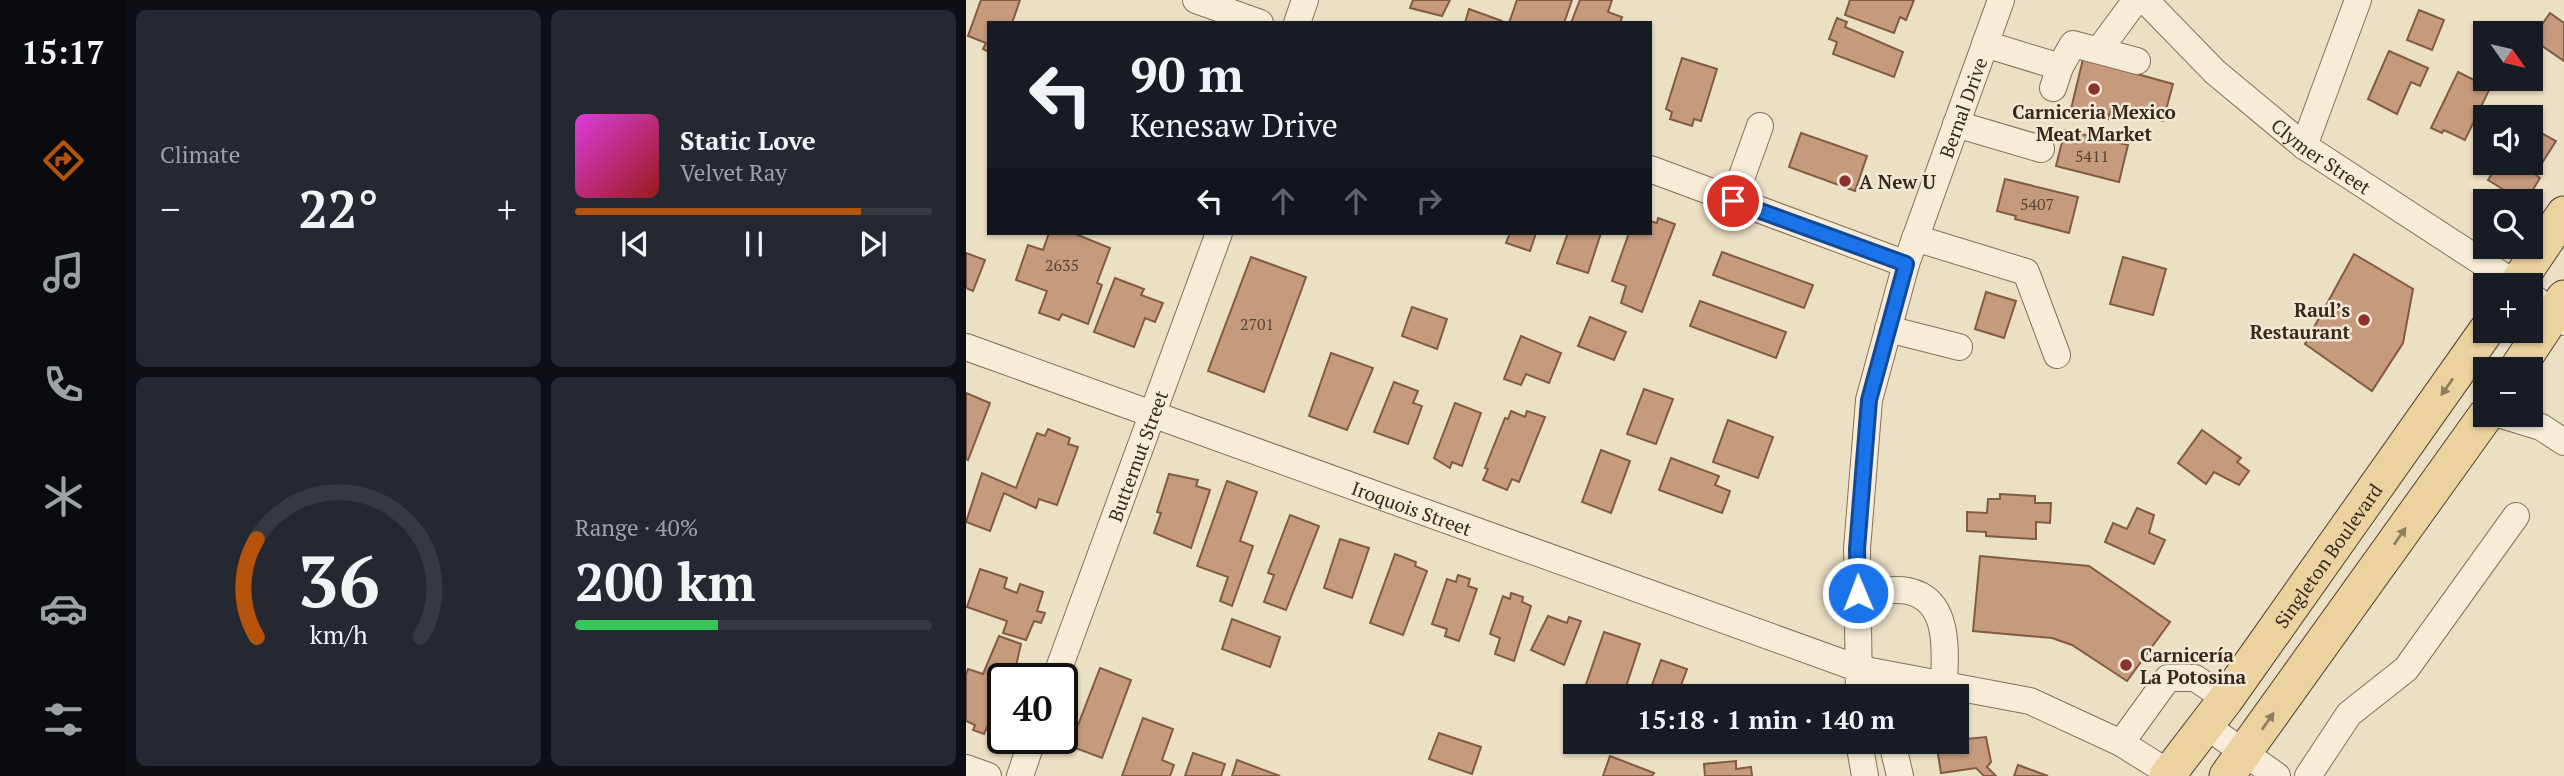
<!DOCTYPE html>
<html lang="en">
<head>
<meta charset="utf-8">
<style>
  body { margin:0; font-family:"PT Serif",serif; background:#242831; color:#f1f3f6; height:100vh; display:flex; flex-direction:column; font-size:26px; white-space:nowrap }
  * { box-sizing:border-box; margin:0 }
  p { font-size:23px; color:#9ea1a6 }
  .icon { flex:none; width:38px; height:38px; fill:none; stroke:currentColor; stroke-width:2; stroke-linecap:round; stroke-linejoin:round }
  .map { position:relative; flex:1; overflow:hidden }
  .sheet { display:flex; flex-direction:column; gap:10px; padding:10px; background:#0d0f14; width:840px }
  .sheet>* { flex:none }
  .banner { position:absolute; left:21px; top:21px; width:665px; height:214px; border-radius:0px; box-shadow:0 2px 5px #0004; background:#171b24; color:#f1f3f6; overflow:hidden }
  .needle { width:46px; rotate:124deg }
  .controls { position:absolute; left:1507px; top:21px; display:grid; gap:14px }
  .controls a { display:grid; place-items:center; width:70px; height:70px; border-radius:0px; background:#171b24; box-shadow:0 2px 5px #0004; font-size:35px }
  .speed { position:absolute; left:21px; top:663px; display:flex; gap:14px; font-size:35px; font-weight:700; text-align:center }
  .speed>* { display:grid; place-content:center; width:91px; height:91px; border-radius:50%; background:#171b24; box-shadow:0 2px 5px #0004; line-height:1 }
  .speed .limit { border:4px solid #111; border-radius:10px; background:#fff; color:#111 }
  .pin { position:absolute; display:grid; place-items:center; width:60px; height:60px; color:#fff; margin:-30px; border:4px solid #fff; border-radius:50%; box-shadow:0 2px 7px #0007 }
  .me { position:absolute; width:77px; margin:-38px; rotate:359deg; stroke-linejoin:round; filter:drop-shadow(0 0 5px #0008) }
  .turn { display:flex; align-items:center; gap:24px; height:147px; padding:0 28px; font-size:32px }
  .turn .icon { width:91px; height:91px; stroke-width:2.5 }
  .turn b { display:block; font-size:49px; line-height:60px }
  .lanes { display:flex; align-items:center; height:66px; padding:0 28px; background:#0003; justify-content:center; gap:35px; direction:ltr }
  .lanes .off { opacity:.35 }
  .big { font-size:52px; font-weight:600; line-height:1.1 }
  .sheet .card { flex:1; display:flex; flex-direction:column; justify-content:center; gap:10px; min-width:0; padding:0 24px; border-radius:10px; background:#242831 }
  .sheet .dial { align-items:center; gap:0 }
  .dial svg { height:182px; overflow:visible; fill:none; stroke:#363941; stroke-width:7; stroke-linecap:round; text-anchor:middle }
  .dial text { fill:#f1f3f6; stroke:none }
  .song { display:flex; align-items:center; gap:21px }
  .cover { width:84px; height:84px; border-radius:10px; background:linear-gradient(135deg,hsl(300 70% 55%),hsl(0 70% 35%)) }
  .played { height:7px; border-radius:4px; background:linear-gradient(90deg,#b45309 80%,#363941 80%) }
  .keys { display:flex; justify-content:space-around; direction:ltr }
  .heat { display:flex; justify-content:space-between; align-items:center; font-size:38px; direction:ltr }
  .charge { height:10px; border-radius:5px; background:linear-gradient(90deg,#34c759 40%,#363941 0) }
  .sheet .tiles { flex:1; display:grid; gap:10px; grid-template-columns:repeat(2,1fr) }
  .trip { position:absolute; left:597px; top:684px; width:406px; height:70px; border-radius:0px; background:#171b24; box-shadow:0 2px 5px #0004; font-weight:600; line-height:70px; text-align:center }
  main { display:flex; flex:1; min-height:0 }
  .menu { display:flex; flex-direction:column; width:126px; justify-content:space-around; align-items:center; background:#090b0e; color:#9ea1a6 }
  .menu .icon { width:49px; height:49px }
  .menu .on { color:#b45309 }
  .menu b { font-size:32px; color:#f1f3f6 }
  .map>svg:first-child { display:block }
</style>
</head>
<body>
<main>
<nav class="menu">
<b>15:17</b>
<svg class="icon on" aria-label="directions" viewBox="0 0 24 24"><path d="M12 3l9 9-9 9-9-9zM9 14v-3h6M13 9l2 2-2 2"/></svg>
<svg class="icon" aria-label="music" viewBox="0 0 24 24"><path d="M9 18V5l10-2v13"/><circle cx="6" cy="18" r="3"/><circle cx="16" cy="16" r="3"/></svg>
<svg class="icon" aria-label="phone" viewBox="0 0 24 24"><path d="M5 4h4l2 5-3 2q2 4 5 5l2-3 5 2v4C11 20 4 13 5 4z"/></svg>
<svg class="icon" aria-label="climate" viewBox="0 0 24 24"><path d="M12 3v18M4 7l16 10M4 17L20 7"/></svg>
<svg class="icon" aria-label="car" viewBox="0 0 24 24"><path d="M5 17H2v-5l4-1 3-4h7l3 4 3 1v5h-3M9 17h6M6 11h13"/><circle cx="7" cy="17" r="2"/><circle cx="17" cy="17" r="2"/></svg>
<svg class="icon" aria-label="filters" viewBox="0 0 24 24"><path d="M4 7h16M4 17h16"/><circle cx="9" cy="7" r="2"/><circle cx="15" cy="17" r="2"/></svg>
</nav>
<section class="sheet">
<div class="tiles">
<div class="card"><p>Climate</p>
<div class="heat"><a>−</a><b class="big">22°</b><a>+</a></div>
</div>
<div class="card">
<div class="song"><i class="cover"></i><div><b>Static Love</b><p>Velvet Ray</p></div></div>
<div class="played"></div>
<div class="keys"><svg class="icon" aria-label="previous" viewBox="0 0 24 24"><path d="M18 5L8 12l10 7zM5 5v14"/></svg><svg class="icon" aria-label="pause" viewBox="0 0 24 24"><path d="M8 5v14M16 5v14"/></svg><svg class="icon" aria-label="next" viewBox="0 0 24 24"><path d="M6 5l10 7-10 7zM19 5v14"/></svg></div>
</div>
<div class="card dial"><svg viewBox="0 0 100 80">
<path d="M14 69A42 42 0 1 1 86 69"/>
<path d="M14 69A42 42 0 0 1 14 26" stroke="#b45309"/>
<text x="50" y="56" font-size="32" font-weight="700">36</text>
<text x="50" y="72" font-size="11">km/h</text>
</svg></div>
<div class="card"><p>Range · 40%</p><b class="big">200 km</b><div class="charge"></div></div>
</div>
</section>
<div class="map">
<svg width="1598" height="776" viewBox="0 0 1598 776">
  <rect width="100%" height="100%" fill="#ebdfc4"/>
  <g fill="#c69a7d" stroke="#815b44" stroke-width="2">
    <polygon points="15,0 54,0 46,23 23,23 23,52 17,49 20,43 2,36"/>
    <polygon points="447,0 484,0 476,16 444,8"/>
    <polygon points="551,0 606,0 598,23 543,23"/>
    <polygon points="614,0 646,0 642,12 656,17 654,23 605,23"/>
    <polygon points="884,0 948,0 940,20 934,17 928,33 879,15"/>
    <polygon points="503,9 536,21 536,23 499,23"/>
    <polygon points="1453,10 1478,20 1466,50 1441,40"/>
    <polygon points="1584,13 1598,23 1598,61 1566,39"/>
    <polygon points="871,18 881,22 879,27 937,52 928,77 867,54 871,42 863,39"/>
    <polygon points="1423,51 1462,68 1454,86 1445,82 1431,114 1402,99"/>
    <polygon points="716,58 751,69 735,121 728,119 726,126 704,119 706,112 700,109"/>
    <polygon points="1117,59 1207,84 1197,121 1146,107 1142,119 1105,109"/>
    <polygon points="1492,72 1524,88 1499,140 1478,130 1476,133 1465,128"/>
    <polygon points="1564,127 1590,141 1569,174 1574,178 1563,196 1559,193 1554,200 1522,180 1533,163 1564,163"/>
    <polygon points="1099,130 1162,145 1153,182 1090,166"/>
    <polygon points="835,133 901,156 889,191 823,167"/>
    <polygon points="1039,179 1112,197 1103,233 1049,219 1050,216 1031,211"/>
    <polygon points="692,218 709,224 676,312 655,303 660,286 646,281 663,233 684,233 684,221 691,223"/>
    <polygon points="83,233 107,233 144,248 131,283 136,285 122,324 96,314 93,320 73,313 81,291 50,280 62,245 77,250"/>
    <polygon points="544,233 570,233 564,251 540,243"/>
    <polygon points="602,233 635,233 622,273 591,263"/>
    <polygon points="756,252 847,285 838,308 747,275"/>
    <polygon points="0,253 19,260 7,291 0,288"/>
    <polygon points="1388,254 1447,289 1437,343 1406,391 1339,344"/>
    <polygon points="285,257 340,277 298,392 242,371"/>
    <polygon points="1157,257 1200,269 1187,315 1144,304"/>
    <polygon points="149,278 178,289 175,295 197,303 189,322 179,318 168,347 128,332"/>
    <polygon points="1020,292 1050,301 1038,338 1009,329"/>
    <polygon points="734,301 820,332 810,358 724,326"/>
    <polygon points="446,307 481,319 471,349 436,336"/>
    <polygon points="624,317 660,332 648,360 612,346"/>
    <polygon points="555,336 595,353 583,383 560,374 555,385 538,379"/>
    <polygon points="365,353 407,368 381,430 343,416"/>
    <polygon points="428,382 452,391 447,403 456,406 442,444 408,432"/>
    <polygon points="678,389 707,399 690,444 661,434"/>
    <polygon points="0,393 24,403 2,460 0,459"/>
    <polygon points="489,403 515,413 496,466 486,462 484,468 468,458"/>
    <polygon points="545,411 559,417 561,411 579,417 553,482 546,479 541,490 517,480 522,469 519,468 539,418 542,419"/>
    <polygon points="762,420 807,437 792,478 747,462"/>
    <polygon points="82,429 104,438 102,444 112,447 91,505 73,499 70,508 38,493 24,531 0,522 16,473 50,488 71,433 79,436"/>
    <polygon points="1236,430 1275,458 1271,462 1283,471 1273,485 1248,472 1240,484 1212,463"/>
    <polygon points="635,450 664,461 645,513 616,502"/>
    <polygon points="705,458 753,476 749,485 764,491 756,513 693,490"/>
    <polygon points="203,474 232,480 230,486 244,490 225,548 188,533 195,513 191,512"/>
    <polygon points="261,481 291,492 274,541 287,546 266,606 254,601 262,577 231,566"/>
    <polygon points="1034,494 1069,496 1069,503 1085,503 1084,523 1070,522 1070,539 1020,536 1020,532 1001,531 1001,512 1021,513 1022,499 1034,499"/>
    <polygon points="1171,508 1188,515 1183,533 1199,540 1188,564 1139,542 1147,523 1161,529"/>
    <polygon points="324,515 353,526 320,610 298,602 308,575 302,573"/>
    <polygon points="374,539 403,548 386,598 358,588"/>
    <polygon points="429,554 450,562 449,566 461,571 437,635 404,623"/>
    <polygon points="1014,556 1123,566 1204,622 1161,681 1106,645 1086,638 1007,631"/>
    <polygon points="14,569 41,578 38,588 51,593 54,584 77,592 71,611 79,613 75,623 68,621 60,640 37,633 41,621 1,607"/>
    <polygon points="492,575 504,579 502,586 511,589 493,641 479,636 481,629 466,624 481,579 490,582"/>
    <polygon points="545,593 557,597 556,602 565,606 548,661 529,654 534,638 524,634 537,596 544,599"/>
    <polygon points="582,616 601,623 603,617 615,621 598,665 565,650"/>
    <polygon points="266,619 314,637 304,667 256,649"/>
    <polygon points="638,632 674,644 657,696 616,696"/>
    <polygon points="33,636 55,644 47,679 37,679 37,707 28,730 21,727 18,734 7,730 9,725 0,721 0,674 2,669 17,674"/>
    <polygon points="695,660 721,669 711,696 682,696"/>
    <polygon points="134,668 165,680 136,758 104,746"/>
    <polygon points="177,718 207,729 196,760 208,765 204,776 156,776"/>
    <polygon points="473,733 515,747 506,774 463,759"/>
    <polygon points="1020,737 1025,762 1021,767 1030,776 1018,776 1010,768 975,773 970,742"/>
    <polygon points="227,753 259,764 255,776 219,776"/>
    <polygon points="644,756 688,773 686,776 637,776"/>
    <polygon points="271,760 314,776 266,776"/>
    <polygon points="770,761 770,769 785,767 786,776 739,776 738,764"/>
    <polygon points="1052,765 1082,776 1048,776"/>
  </g>
  <g fill="none" stroke-linecap="round" stroke-linejoin="round">
    <g stroke="#84715c" stroke-width="28">
      <g id="minor">
        <polyline points="230,0 294,23"/>
        <path id="s1" d="M1179 0 1249 72 1338 146 1551 285"/>
        <polyline points="331,23 339,0"/>
        <polyline points="1019,44 1094,67"/>
        <polyline points="1133,50 1170,0"/>
        <polyline points="1087,88 1094,67 1107,44 1171,61"/>
        <polyline points="990,124 1075,149"/>
        <polyline points="1338,146 1392,0"/>
        <polyline points="684,169 940,264"/>
        <polyline points="767,201 794,126"/>
        <polyline points="949,238 1060,272 1091,355"/>
        <polyline points="1564,295 1598,322"/>
        <polyline points="922,329 993,347"/>
        <path id="s2" d="M0 347 894 669 1064 701 1155 743 1202 678H1229L1260 699"/>
        <polyline points="1536,415 1575,427 1598,442"/>
        <path d="M892 593C907 592 927 588 942 591 985 600 979 653 978 685"/>
        <path id="s3" d="M89 679 253 233"/>
        <path id="s4" d="M893 696 891 549 903 400 940 264 1035 0"/>
        <polyline points="1239,725 1311,776"/>
        <polyline points="893,742 899,776"/>
        <polyline points="926,742 934,776"/>
        <polyline points="1155,743 1203,773"/>
        <polyline points="0,768 22,776"/>
        <polyline points="54,776 67,738"/>
        <polyline points="1342,776 1383,714 1440,669 1550,516"/>
      </g>
    </g>
    <g stroke="#523f30" stroke-width="37">
      <g id="major">
        <polyline points="1550,285 1598,214"/>
        <polyline points="1551,369 1598,298"/>
        <path id="s5" d="M1201 776 1260 699 1520 331"/>
        <polyline points="1261,776 1520,415"/>
      </g>
    </g>
    <use href="#minor" stroke="#f6ecd7" stroke-width="26"/>
    <use href="#major" stroke="#ebd29f" stroke-width="35"/>
  </g>
  <defs><path id="oneway-solid" d="M-6-.8H1V-3.2L6.5 0L1 3.2V.8H-6Z" transform="scale(1.75)"/></defs>
  <g fill="#907e5f">
    <use href="#oneway-solid" transform="translate(1481 387) rotate(125)"/>
    <use href="#oneway-solid" transform="translate(1434 536) rotate(-55)"/>
    <use href="#oneway-solid" transform="translate(1302 721) rotate(-55)"/>
  </g>
  <g fill="none" stroke-linecap="round" stroke-linejoin="round">
    <g stroke="#114b97" stroke-width="18">
      <polyline id="route" points="767,201 940,264 903,400 891,549 892,593"/>
    </g>
    <use href="#route" stroke="#1a73e8" stroke-width="12"/>
  </g>
  <g fill="#8e3133" stroke="#f3e9d3" stroke-width="2.5">
    <circle cx="1128" cy="89" r="7"/>
    <circle cx="879" cy="181" r="7"/>
    <circle cx="1398" cy="320" r="7"/>
    <circle cx="1160" cy="665" r="7"/>
  </g>
  <g text-anchor="middle" dominant-baseline="central" stroke-width="5" stroke-linejoin="round" paint-order="stroke">
    <g font-size="16" fill="#594536">
      <text x="1126" y="156">5411</text>
      <text x="1071" y="204">5407</text>
      <text x="96" y="265">2635</text>
      <text x="291" y="324">2701</text>
    </g>
    <g font-size="19" fill="#35291f" stroke="#f3e9d3">
      <text stroke="none"><textPath href="#s4" startOffset="604">Bernal Drive</textPath></text>
      <text stroke="none"><textPath href="#s1" startOffset="236">Clymer Street</textPath></text>
      <text stroke="none"><textPath href="#s3" startOffset="238">Butternut Street</textPath></text>
      <text stroke="none"><textPath href="#s2" startOffset="474">Iroquois Street</textPath></text>
      <text stroke="none"><textPath href="#s5" startOffset="273">Singleton Boulevard</textPath></text>
    </g>
    <g font-size="19" font-weight="bold" fill="#35291f" stroke="#f3e9d3" text-anchor="start">
      <text x="1128" y="111" text-anchor="middle">Carniceria Mexico<tspan x="1128" dy="22">Meat Market</tspan></text>
      <text x="893" y="181">A New U</text>
      <text x="1384" y="309" text-anchor="end">Raul’s<tspan x="1384" dy="22">Restaurant</tspan></text>
      <text x="1174" y="654">Carnicería<tspan x="1174" dy="22">La Potosina</tspan></text>
    </g>
  </g>
</svg>
<div class="controls">
<a><svg class="needle" viewBox="-14 -14 28 28"><path d="M0-13l5 13h-10z" fill="#e53935"/><path d="M0 13l5-13h-10z" fill="#9ea1a6"/></svg></a>
<a><svg class="icon" aria-label="sound" viewBox="0 0 24 24"><path d="M4 9h4l5-4v14l-5-4H4zM17 9q2 3 0 6"/></svg></a>
<a><svg class="icon" aria-label="search" viewBox="0 0 24 24"><circle cx="10" cy="10" r="6"/><path d="M15 15l6 6"/></svg></a>
<a>+</a>
<a>−</a>
</div>
<div class="speed"><div class="limit">40</div></div>
<div class="pin" style="left:767px;top:201px;background:#d93025"><svg class="icon" aria-label="arrive" viewBox="0 0 24 24"><path d="M6 21V4h12l-3 4 3 4H6"/></svg></div>
<svg class="me" style="left:892px;top:593px" viewBox="-20 -20 40 40"><circle r="17" fill="#1a73e8" stroke="#fff" stroke-width="3"/><path d="M0-11L8 9 0 5-8 9z" fill="#fff"/></svg>
<div class="trip">15:18 · 1 min · 140 m</div>
<div class="banner">
<div class="turn"><svg class="icon" aria-label="left" viewBox="0 0 24 24"><path d="M17 20v-9H6M10 6l-5 5 5 5"/></svg><div><b>90 m</b>Kenesaw Drive</div></div>
<div class="lanes"><svg class="icon" aria-label="left" viewBox="0 0 24 24"><path d="M17 20v-9H6M10 6l-5 5 5 5"/></svg><svg class="icon off" aria-label="ahead" viewBox="0 0 24 24"><path d="M12 20V5M6 11l6-6 6 6"/></svg><svg class="icon off" aria-label="ahead" viewBox="0 0 24 24"><path d="M12 20V5M6 11l6-6 6 6"/></svg><svg class="icon off" aria-label="right" viewBox="0 0 24 24"><path d="M7 20v-9h11M14 6l5 5-5 5"/></svg></div>
</div>
</div>
</main>
</body>
</html>
